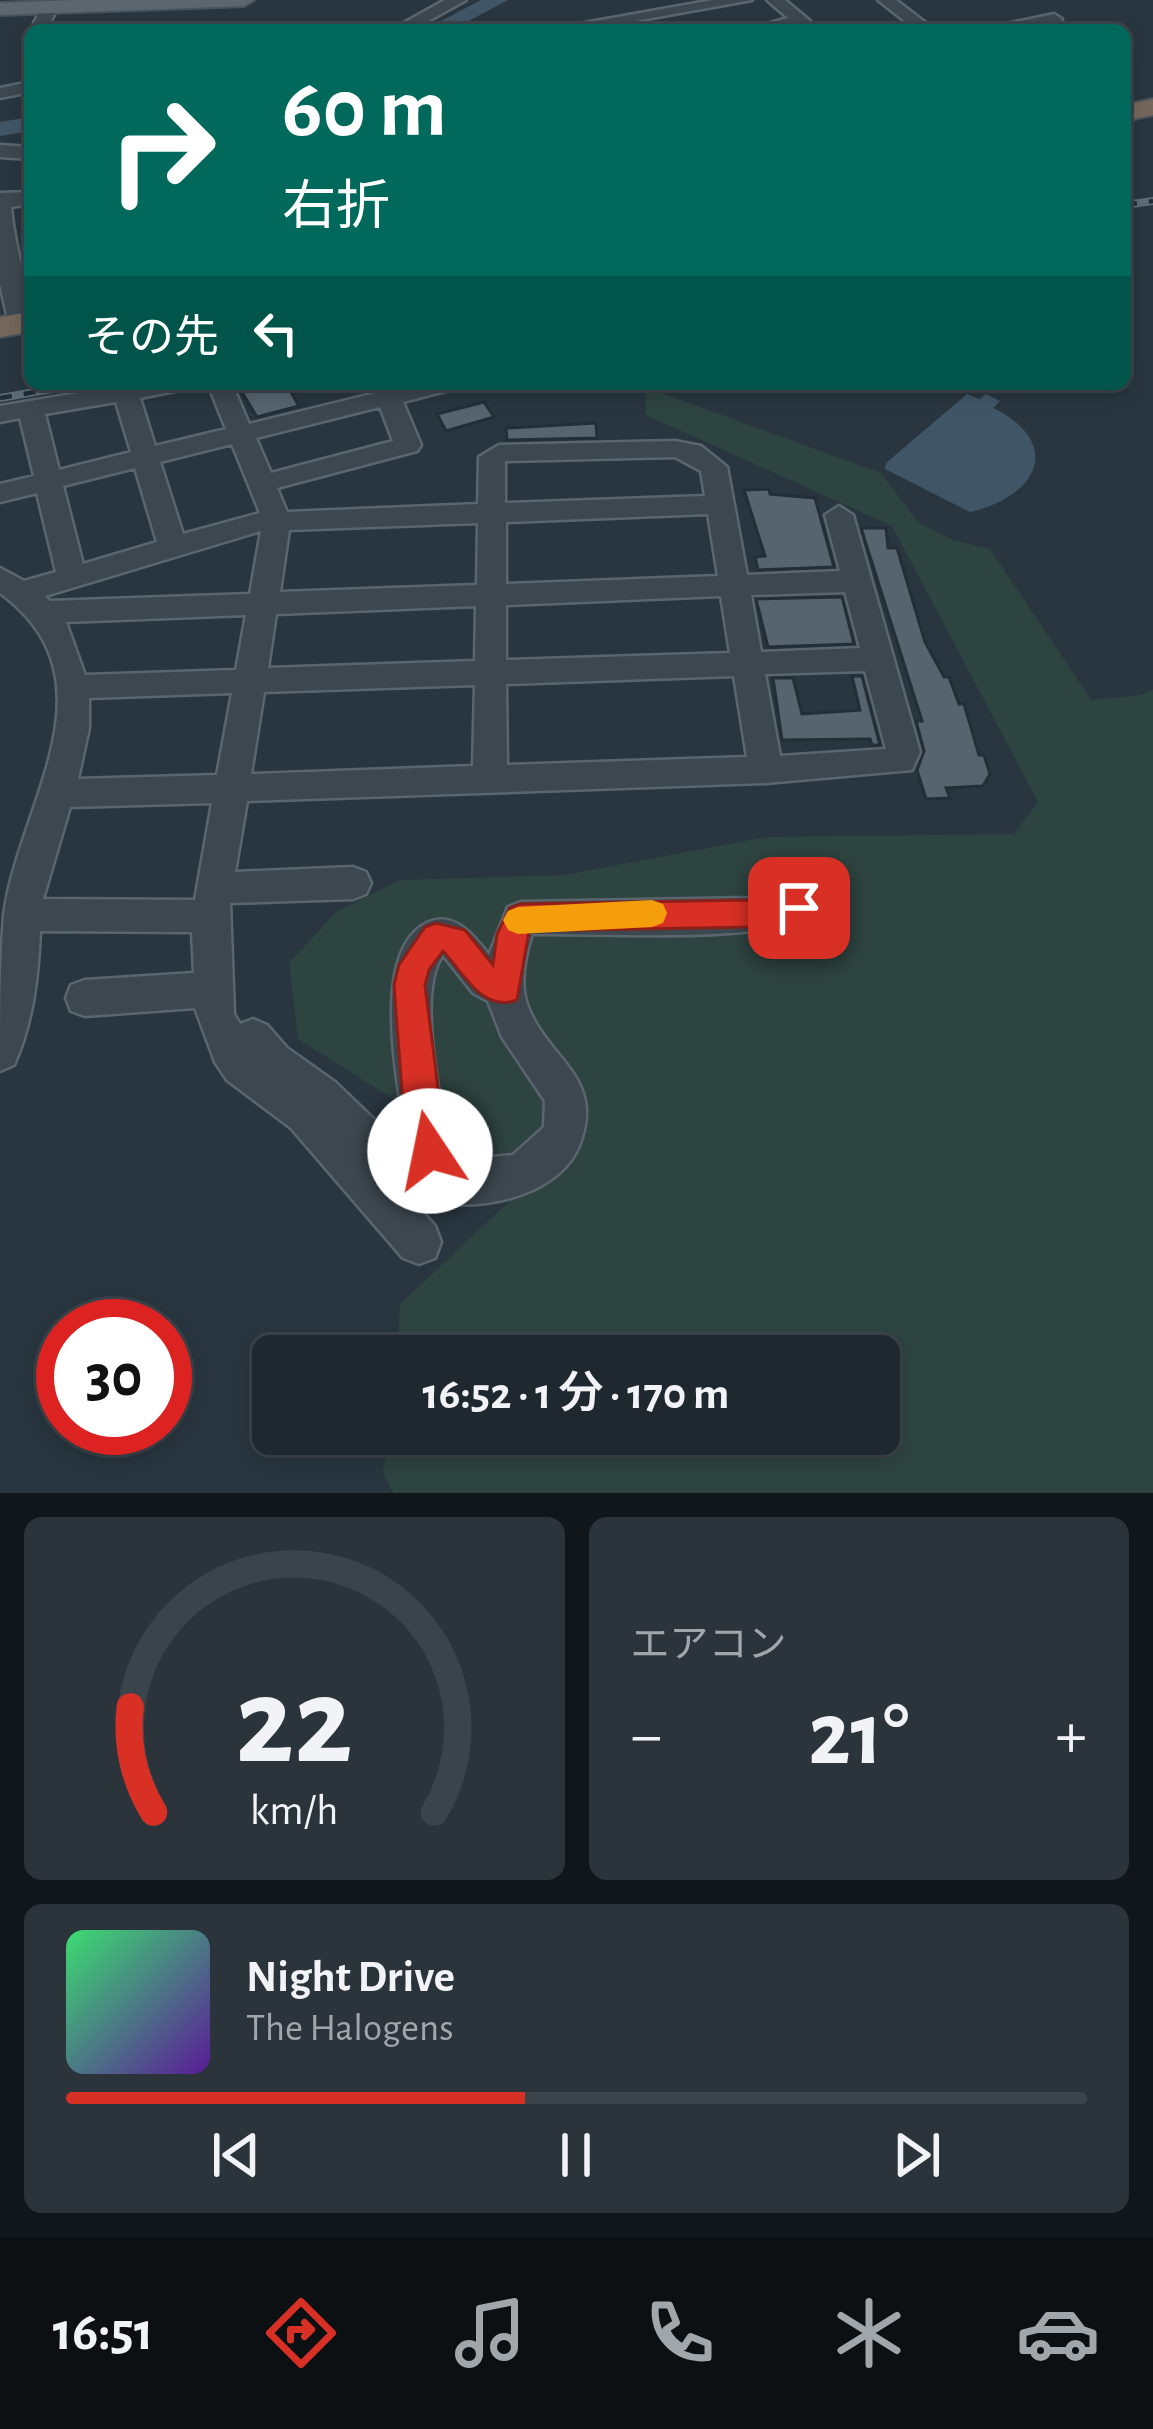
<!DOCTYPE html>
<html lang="ja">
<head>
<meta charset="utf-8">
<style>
  body { margin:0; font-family:"Alegreya Sans","Noto Sans JP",sans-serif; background:#2c343b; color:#f1f3f6; height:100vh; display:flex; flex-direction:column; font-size:45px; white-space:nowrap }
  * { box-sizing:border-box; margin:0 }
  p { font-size:39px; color:#a1a6aa }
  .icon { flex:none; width:66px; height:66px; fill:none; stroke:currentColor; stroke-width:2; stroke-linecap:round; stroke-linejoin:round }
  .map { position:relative; height:1493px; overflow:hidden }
  .panel { display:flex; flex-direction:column; gap:24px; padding:24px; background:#11161a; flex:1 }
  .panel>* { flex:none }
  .top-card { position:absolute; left:24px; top:24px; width:1107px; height:366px; border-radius:18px; box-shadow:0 6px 18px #0003,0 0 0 3px #3c444b; background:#00695c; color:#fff; overflow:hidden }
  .speed { position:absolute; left:36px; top:1299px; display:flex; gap:24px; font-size:60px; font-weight:700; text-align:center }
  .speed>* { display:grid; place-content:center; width:156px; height:156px; border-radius:50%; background:#1f282f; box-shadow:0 6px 18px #0003,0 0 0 3px #3c444b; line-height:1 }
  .speed .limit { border:18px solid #d22; background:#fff; color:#111 }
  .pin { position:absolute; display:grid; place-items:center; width:102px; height:102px; color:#fff; margin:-51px; border-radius:24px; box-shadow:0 6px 18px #0006 }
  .me { position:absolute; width:132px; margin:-66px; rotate:349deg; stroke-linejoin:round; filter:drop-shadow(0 0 9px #0008) }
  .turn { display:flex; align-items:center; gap:42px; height:252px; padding:0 60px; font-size:54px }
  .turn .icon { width:156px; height:156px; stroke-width:2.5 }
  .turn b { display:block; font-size:84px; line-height:102px }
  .then { display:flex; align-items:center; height:114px; padding:0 60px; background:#0003; gap:24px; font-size:45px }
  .big { font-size:90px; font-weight:600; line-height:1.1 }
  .panel .widget { flex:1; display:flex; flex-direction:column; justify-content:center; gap:18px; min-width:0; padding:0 42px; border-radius:18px; background:#2c343b }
  .panel .dial { align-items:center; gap:0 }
  .dial svg { height:312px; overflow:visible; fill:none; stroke:#3c444b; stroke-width:7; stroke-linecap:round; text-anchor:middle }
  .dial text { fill:#f1f3f6; stroke:none }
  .song { display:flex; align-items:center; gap:36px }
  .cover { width:144px; height:144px; border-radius:18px; background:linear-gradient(135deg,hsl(140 70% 55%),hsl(270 70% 35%)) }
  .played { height:12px; border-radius:6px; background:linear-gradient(90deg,#d93025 45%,#3c444b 45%) }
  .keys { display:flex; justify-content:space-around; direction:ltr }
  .heat { display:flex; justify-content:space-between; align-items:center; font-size:66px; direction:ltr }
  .panel .tiles { flex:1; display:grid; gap:24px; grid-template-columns:1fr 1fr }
  .widget:last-child { grid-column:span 2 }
  .trip { position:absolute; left:252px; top:1335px; width:648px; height:120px; border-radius:18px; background:#1f282f; box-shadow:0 6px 18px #0003,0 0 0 3px #3c444b; font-weight:600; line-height:120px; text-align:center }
  .tabs { display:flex; height:192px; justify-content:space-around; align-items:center; background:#0c1013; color:#a1a6aa }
  .tabs .icon { width:84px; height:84px }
  .tabs .on { color:#d93025 }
  .tabs b { font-size:54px; color:#f1f3f6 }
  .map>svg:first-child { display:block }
</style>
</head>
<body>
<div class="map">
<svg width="1153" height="1493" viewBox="0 0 1153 1493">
  <rect width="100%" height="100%" fill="#29363f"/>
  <polygon fill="#2e4441" points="645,387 881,473 918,522 953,540 990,549 1091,700 1142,695 1153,689 1153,1493 393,1493 383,1472 389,1434 879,1434 879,1356 397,1356 400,1304 514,1197 393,1099 298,1039 289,963 336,912 400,880 564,875 766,837 1014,834 1038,802 892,526 646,415"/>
  <path fill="#405667" d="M967 394 979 399 986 394 1000 401 993 408C1063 442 1040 496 970 512L885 469 886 463Z"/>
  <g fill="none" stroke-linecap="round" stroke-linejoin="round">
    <g fill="#405667" fill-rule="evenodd">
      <polygon points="481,0 508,0 452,30 424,30"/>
      <polygon points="30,117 30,131 0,136 0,122"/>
    </g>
  </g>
  <g fill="#57646f" stroke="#232e36" stroke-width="3">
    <polygon points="237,384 295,384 296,391 291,392 299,406 257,417"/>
    <polygon points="484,402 494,417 446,431 437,414"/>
    <polygon points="596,423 597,438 507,440 506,428"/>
    <polygon points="769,489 770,494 815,498 834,567 758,570 755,557 765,556 744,490"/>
    <polygon points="861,528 886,528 888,548 897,548 925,642 944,677 949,677 959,704 964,704 979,755 984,755 990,774 983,786 946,788 950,798 926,799 917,770 924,751 916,721 922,721"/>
    <polygon points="842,597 854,644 768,647 756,599"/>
    <polygon points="852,676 862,676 880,745 872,745 870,739 782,740 773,678 793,678 802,714 860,710"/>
  </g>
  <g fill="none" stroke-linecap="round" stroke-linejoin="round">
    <g stroke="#5a656d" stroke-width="5">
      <g id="minor">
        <polygon points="445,0 466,0 412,30 391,30"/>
        <polygon points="713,0 752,0 585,30 545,30"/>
        <polygon points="767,0 785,0 810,21 780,30 745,30 788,18"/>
        <polygon points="878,0 896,0 935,30 916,30"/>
        <polygon points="50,1 58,6 50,23 52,30 36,30 34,23 44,3"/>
        <polygon points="1054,14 1062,19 1060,23 978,30"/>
        <polygon points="30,82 30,92 0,98 0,88"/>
        <polygon points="0,145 30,147 30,159 0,157"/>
        <path d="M30 192V204L11 207C14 247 30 290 30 328L21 331 9 324 0 284V193Z"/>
        <path d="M132 384H188L185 389 140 398 155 446 226 429 208 384H232L249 424 413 384H456L453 389 403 402 421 445 417 451 277 488 287 512 478 504 479 457 499 445 675 441 701 446 727 467 747 575 840 571 825 515 839 506 853 515 920 752 912 770 766 783 247 801 235 872 353 867 366 872 371 883 366 894 353 899 230 903 234 1014 240 1024 253 1019 267 1025 287 1048 335 1082 408 1152C402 1100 365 950 429 922 455 911 475 937 489 955L508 907 521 902 750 898 799 892 812 897 817 908 812 919C748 943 605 933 532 934 525 956 519 985 528 1007 549 1061 606 1077 579 1146 571 1166 552 1181 533 1190 492 1208 448 1209 407 1195L435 1226 441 1242 435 1258 419 1264 403 1258 291 1128 227 1080 215 1062 195 1008 85 1016 71 1011 66 998 71 985 85 980 194 973 192 932 40 931C38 978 33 1022 14 1065L0 1071C0 1019 0 966 4 915 18 805 120 681 0 593V568L24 581 56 572 37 493 0 502V484L34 476 20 418 0 422V406ZM116 402 131 452 59 470 45 414ZM380 407 393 441 271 473 256 438ZM232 444 260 513 183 534 160 462ZM675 457 701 471 705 496 505 503V461ZM135 468 157 542 83 564 63 486ZM708 514 718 576 506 584V522ZM478 523 477 585 280 592 289 530ZM261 531 250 594 50 601 45 596ZM845 592 860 648 761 652 751 595ZM721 596 730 653 506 660V605ZM476 606 475 661 268 668 276 614ZM246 615 236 670 85 675 66 622ZM865 671 886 749 780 756 765 674ZM734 676 747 757 507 765 506 684ZM475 685 473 766 251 774 264 692ZM232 693 217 775 78 779 89 728V698ZM212 803 195 900 43 899 70 807ZM443 955 473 993 488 1001 502 1037 545 1101 544 1127 513 1155 448 1161C454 1143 444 1124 441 1105 435 1068 420 985 443 955Z"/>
      </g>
    </g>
    <g stroke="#49535b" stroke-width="4">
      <polygon id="major" points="75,0 254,0 244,6 0,15 0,3"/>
    </g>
    <g stroke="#47525a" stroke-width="4">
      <g id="highway">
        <polygon points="1153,99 1153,115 1125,121 1125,105"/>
        <polygon points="30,312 30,332 0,337 0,317"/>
      </g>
    </g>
    <use href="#minor" fill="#3c474f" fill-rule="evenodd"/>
    <use href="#major" fill="#5b666f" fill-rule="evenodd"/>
    <use href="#highway" fill="#74665a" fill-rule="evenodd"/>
    <g stroke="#5f6c76" stroke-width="8">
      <g id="rail">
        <polyline points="1125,205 1153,201"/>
        <polyline points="0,398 81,384"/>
      </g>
    </g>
    <use href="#rail" stroke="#212c35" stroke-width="4.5" stroke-dasharray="12" stroke-linecap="butt"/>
  </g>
  <path fill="#d93025" stroke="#8d1f18" stroke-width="3" d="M799 894 810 898 814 908 810 917 750 927 529 931 517 1000C482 1013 463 972 443 951L429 970 425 985C428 1013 448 1149 443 1163L430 1168 418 1163 403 1104 394 985 399 965 425 927 436 923 465 930 493 965 497 934 510 908 520 904 750 900Z"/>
  <polygon fill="#f59e0b" points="652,900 663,904 667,913 663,923 652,927 518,934 508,930 503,920 508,911 518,907"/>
</svg>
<div class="speed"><div class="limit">30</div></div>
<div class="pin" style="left:799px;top:908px;background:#d93025"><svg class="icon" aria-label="arrive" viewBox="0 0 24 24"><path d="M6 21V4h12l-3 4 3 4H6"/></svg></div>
<svg class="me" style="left:430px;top:1151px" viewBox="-20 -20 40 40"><circle r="19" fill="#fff"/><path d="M0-13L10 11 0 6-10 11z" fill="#d93025"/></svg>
<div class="trip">16:52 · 1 分 · 170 m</div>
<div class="top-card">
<div class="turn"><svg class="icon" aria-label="right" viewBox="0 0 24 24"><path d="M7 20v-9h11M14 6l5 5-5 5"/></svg><div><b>60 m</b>右折</div></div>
<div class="then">その先<svg class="icon" aria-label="left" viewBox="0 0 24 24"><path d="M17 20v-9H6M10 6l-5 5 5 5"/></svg></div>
</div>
</div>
<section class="panel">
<div class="tiles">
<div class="widget dial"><svg viewBox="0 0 100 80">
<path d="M14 69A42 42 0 1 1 86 69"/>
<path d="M14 69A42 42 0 0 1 8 42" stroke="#d93025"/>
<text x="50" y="56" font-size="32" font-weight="700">22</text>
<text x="50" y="72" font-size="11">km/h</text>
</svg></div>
<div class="widget"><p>エアコン</p>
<div class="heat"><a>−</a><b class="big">21°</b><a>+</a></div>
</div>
<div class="widget">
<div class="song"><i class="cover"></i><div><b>Night Drive</b><p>The Halogens</p></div></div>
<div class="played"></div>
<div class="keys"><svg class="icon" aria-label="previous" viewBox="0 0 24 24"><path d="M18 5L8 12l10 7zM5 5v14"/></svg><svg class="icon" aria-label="pause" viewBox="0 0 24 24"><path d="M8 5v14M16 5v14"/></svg><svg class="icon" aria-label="next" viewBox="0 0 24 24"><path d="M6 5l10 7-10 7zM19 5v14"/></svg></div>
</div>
</div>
</section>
<nav class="tabs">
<b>16:51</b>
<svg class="icon on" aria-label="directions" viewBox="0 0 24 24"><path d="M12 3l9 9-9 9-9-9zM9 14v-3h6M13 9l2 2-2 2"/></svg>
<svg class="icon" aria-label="music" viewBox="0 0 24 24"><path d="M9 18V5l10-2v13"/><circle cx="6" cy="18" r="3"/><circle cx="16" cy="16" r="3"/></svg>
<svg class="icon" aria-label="phone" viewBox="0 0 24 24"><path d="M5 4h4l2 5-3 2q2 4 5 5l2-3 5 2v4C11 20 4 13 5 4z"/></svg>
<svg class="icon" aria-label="climate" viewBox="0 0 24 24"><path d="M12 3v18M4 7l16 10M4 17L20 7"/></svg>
<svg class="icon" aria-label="car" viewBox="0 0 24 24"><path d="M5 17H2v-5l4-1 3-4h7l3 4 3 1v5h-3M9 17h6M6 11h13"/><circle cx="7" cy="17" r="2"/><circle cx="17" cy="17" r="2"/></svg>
</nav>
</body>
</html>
